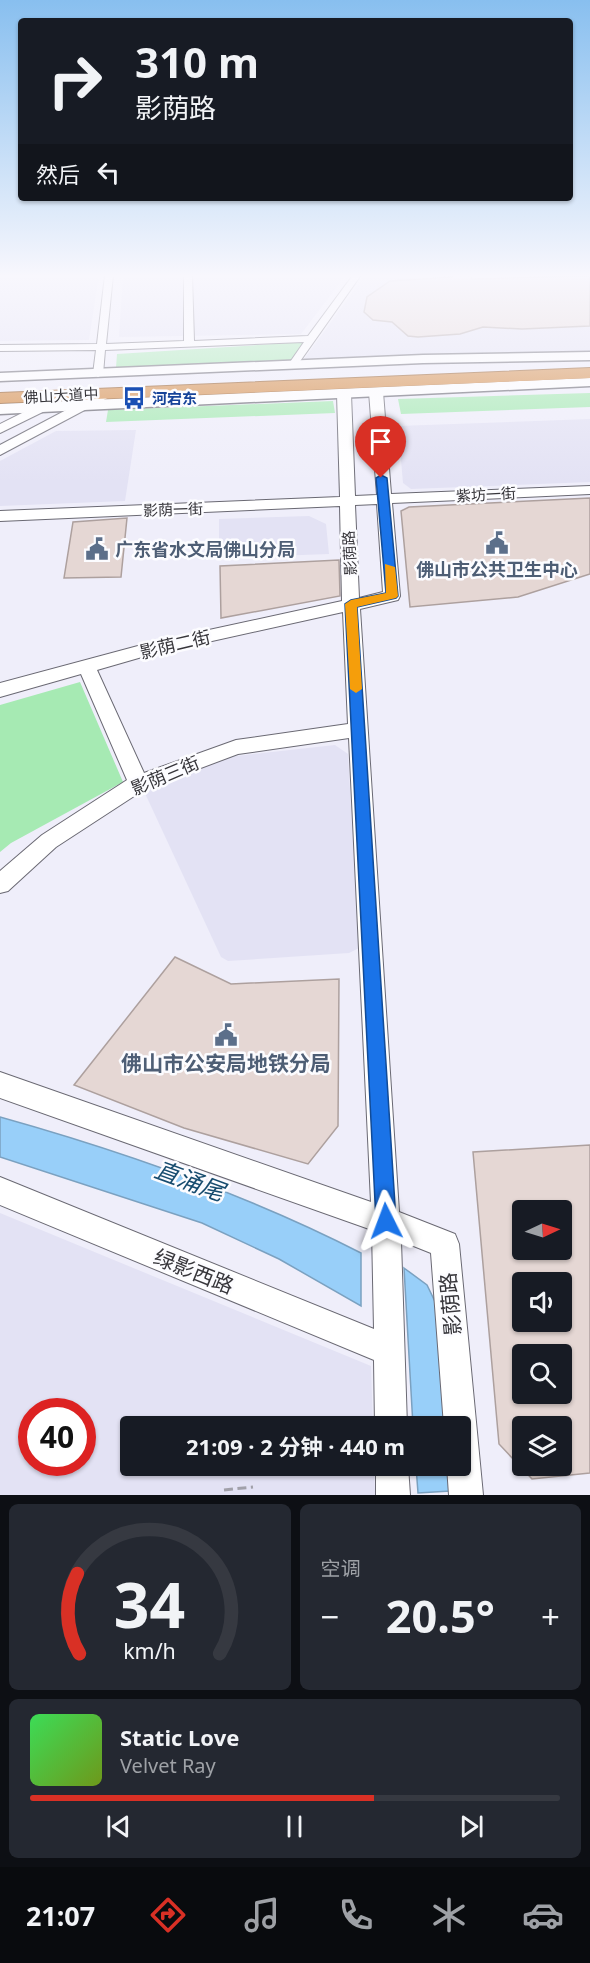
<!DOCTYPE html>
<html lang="zh">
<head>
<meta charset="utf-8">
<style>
  body { margin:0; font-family:"Noto Sans","Noto Sans SC",sans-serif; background:#242831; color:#f1f3f6; height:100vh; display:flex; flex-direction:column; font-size:22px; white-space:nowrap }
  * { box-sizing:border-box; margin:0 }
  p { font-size:20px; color:#9ea1a6 }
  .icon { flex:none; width:33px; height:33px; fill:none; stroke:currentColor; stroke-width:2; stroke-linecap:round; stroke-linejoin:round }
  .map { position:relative; height:1495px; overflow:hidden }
  .drawer { display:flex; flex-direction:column; gap:9px; padding:9px; background:#0d0f14; flex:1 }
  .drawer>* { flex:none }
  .guide { position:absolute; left:18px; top:18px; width:555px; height:183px; border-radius:6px; box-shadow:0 2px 4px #0004; background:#171b24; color:#f1f3f6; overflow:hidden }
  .needle { width:39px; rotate:86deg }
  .fabs { position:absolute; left:512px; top:1200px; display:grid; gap:12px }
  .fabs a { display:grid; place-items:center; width:60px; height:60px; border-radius:6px; background:#171b24; box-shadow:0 2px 4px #0004; font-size:30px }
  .speed { position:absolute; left:18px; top:1398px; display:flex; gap:12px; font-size:30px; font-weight:700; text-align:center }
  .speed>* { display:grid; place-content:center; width:78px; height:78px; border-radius:50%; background:#171b24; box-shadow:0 2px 4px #0004; line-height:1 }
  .speed .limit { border:9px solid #d22; background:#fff; color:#111 }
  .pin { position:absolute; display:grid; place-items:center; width:51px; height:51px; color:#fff; margin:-62px -26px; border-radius:50% 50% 50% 0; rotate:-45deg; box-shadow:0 0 6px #0007 }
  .pin .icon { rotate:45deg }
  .me { position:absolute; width:66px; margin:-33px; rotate:357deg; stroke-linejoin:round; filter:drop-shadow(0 0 4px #0008) }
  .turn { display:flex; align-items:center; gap:21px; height:126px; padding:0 18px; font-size:27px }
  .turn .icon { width:78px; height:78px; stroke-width:2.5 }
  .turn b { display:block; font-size:42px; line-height:51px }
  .then { display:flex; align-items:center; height:57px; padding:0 18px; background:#0003; gap:12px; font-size:22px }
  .big { font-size:45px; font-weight:700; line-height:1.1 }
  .drawer .widget { flex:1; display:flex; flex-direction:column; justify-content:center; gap:9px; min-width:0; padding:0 21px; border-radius:9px; background:#242831 }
  .drawer .dial { align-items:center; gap:0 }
  .dial svg { height:156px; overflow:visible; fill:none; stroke:#363941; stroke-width:7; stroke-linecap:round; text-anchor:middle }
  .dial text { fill:#f1f3f6; stroke:none }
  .song { display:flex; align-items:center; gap:18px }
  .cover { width:72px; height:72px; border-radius:9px; background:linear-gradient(135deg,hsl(130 70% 55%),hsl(80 70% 35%)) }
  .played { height:6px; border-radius:3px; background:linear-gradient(90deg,#d93025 65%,#363941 65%) }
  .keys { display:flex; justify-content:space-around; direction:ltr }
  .heat { display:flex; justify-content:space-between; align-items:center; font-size:33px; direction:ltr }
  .drawer .tiles { flex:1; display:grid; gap:9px; grid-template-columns:1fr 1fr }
  .widget:last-child { grid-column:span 2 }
  .trip { position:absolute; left:120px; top:1416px; width:351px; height:60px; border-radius:6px; background:#171b24; box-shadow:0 2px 4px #0004; font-weight:700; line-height:60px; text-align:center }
  .dock { display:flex; height:96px; justify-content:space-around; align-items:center; background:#090b0e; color:#9ea1a6 }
  .dock .icon { width:42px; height:42px }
  .dock .selected { color:#d93025 }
  .dock b { font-size:27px; color:#f1f3f6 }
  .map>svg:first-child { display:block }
</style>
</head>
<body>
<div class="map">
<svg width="590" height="1495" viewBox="0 0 590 1495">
  <rect width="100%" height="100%" fill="#efeefa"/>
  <g fill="#e3e2f4" fill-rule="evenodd">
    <polygon points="0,275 99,275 89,340 0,341"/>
    <polygon points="123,275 346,275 301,334 119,337"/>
    <polygon points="365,275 590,275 590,351 429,354 302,362"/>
    <polygon points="590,419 590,482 411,489 403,483 398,426"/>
    <polygon points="136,430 125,501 0,506 0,461 56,431"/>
    <polygon points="309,516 326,524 329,554 219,558 219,519"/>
    <polygon points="335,745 348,754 359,948 349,953 228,961 221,957 143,789 227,757"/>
    <path d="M0 1213 371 1366 373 1426H130V1466H374L375 1495H0ZM32 1412H82V1462H32Z"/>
  </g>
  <g fill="#a6eab3">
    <polygon points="305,342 291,361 116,368 117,354"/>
    <polygon points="590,393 590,407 401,414 398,399"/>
    <polygon points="333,401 335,413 106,422 108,410"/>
    <polygon points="80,682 123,782 11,843 0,852 0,705"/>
  </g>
  <g fill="#98cff9" stroke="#7ba1c0" stroke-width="1.5">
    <path d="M0 1117C125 1152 246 1194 361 1253V1306L279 1259 202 1223 0 1157Z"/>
    <polygon points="404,1268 427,1285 440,1312 446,1426 413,1426"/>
    <polygon points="416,1466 448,1466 450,1491 418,1493"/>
  </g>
  <g fill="#e5d7d4" stroke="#ada09e" stroke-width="1.5" fill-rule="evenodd">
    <polygon points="451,275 471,275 472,279 590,276 590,326 522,329 483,327 460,334 418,337 408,336 392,322 373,320 364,312 367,297 390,281 452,277"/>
    <polygon points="590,498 590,574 518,597 410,607 401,511 409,507"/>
    <polygon points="127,518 121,577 64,578 73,522"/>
    <polygon points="339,560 340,596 221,618 220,566"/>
    <polygon points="175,957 231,984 339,979 338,1126 308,1164 184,1128 74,1085"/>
    <path d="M590 1145V1473L532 1479 499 1444 473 1152ZM522 1210H561V1250H522ZM522 1282H561V1322H522ZM522 1354H561V1394H522ZM522 1426H561V1466H522Z"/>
  </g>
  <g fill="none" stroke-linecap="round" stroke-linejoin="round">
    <g stroke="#6a6973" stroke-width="2">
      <polygon id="minor" points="105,275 113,275 106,344 184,341 184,275 192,275 194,341 308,336 353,275 361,275 296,367 293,368 288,365 304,342 105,350 103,374 98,377 93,374 96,350 0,351 0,345 97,344"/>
    </g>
    <g stroke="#6a6973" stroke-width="2">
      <g id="tertiary">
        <path d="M376 388 383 392 391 494 590 486V494L392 503 400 596 398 600 360 609 399 1212 455 1234 459 1244 483 1495H449L447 1466H460V1426H444L431 1253 401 1241 407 1426H375L374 1360 0 1205V1177L374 1329 372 1230 0 1098V1072L371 1202 349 738 238 754 145 789 56 847 8 891 0 893V871L42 835 127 780 81 674 0 697V683L149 643 342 601 340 506 0 521V511L340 497 337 394 344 390 351 394 355 496 377 495 369 392ZM377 504 383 592 359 598 355 505ZM343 612 348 724 236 740 144 773 97 670 149 655Z"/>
        <polygon points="106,389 113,393 111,396 0,455 0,445"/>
        <polygon points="56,396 61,397 61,403 0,433 0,424"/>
        <polygon points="376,1466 408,1466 410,1495 376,1495"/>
      </g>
    </g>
    <g stroke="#6a6973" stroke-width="3">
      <g id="secondary">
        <polygon points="590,352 590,360 423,363 0,381 0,373 423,355"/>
        <polygon points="590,378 590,386 0,414 0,404"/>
      </g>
    </g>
    <g stroke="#975d28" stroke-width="2">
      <polygon id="trunk" points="590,368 590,378 0,403 0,393"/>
    </g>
    <polyline stroke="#a1a0a9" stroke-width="3" stroke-dasharray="9 4.5" stroke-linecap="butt" points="224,1490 253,1487"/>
    <use href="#minor" fill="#fff" fill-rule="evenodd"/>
    <use href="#tertiary" fill="#fff" fill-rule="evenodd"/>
    <use href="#secondary" fill="#fff" fill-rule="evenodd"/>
    <use href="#trunk" fill="#d68e4a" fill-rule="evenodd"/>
  </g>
  <linearGradient id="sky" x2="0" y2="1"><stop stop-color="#88bfef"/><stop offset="0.57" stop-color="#f8f7fd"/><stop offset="1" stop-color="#f8f7fd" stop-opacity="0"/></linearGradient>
  <rect width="590" height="484" fill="url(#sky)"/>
  <polygon fill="#1a73e8" stroke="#114b97" stroke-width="1.5" points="381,475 387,478 398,596 396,598 357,607 396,1221 393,1228 386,1231 379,1228 376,1221 345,604 351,600 386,593 376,478"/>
  <polygon fill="#f59e0b" points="385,564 395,567 398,596 396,598 357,607 362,689 356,693 350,689 345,604 351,600 386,593"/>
  <defs>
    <g id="bus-bare" transform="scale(1.8)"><path d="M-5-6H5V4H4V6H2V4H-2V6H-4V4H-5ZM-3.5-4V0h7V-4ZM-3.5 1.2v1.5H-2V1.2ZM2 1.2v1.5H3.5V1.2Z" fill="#1a4fb4" stroke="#fcfcff" stroke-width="2.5" paint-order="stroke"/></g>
    <g id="civic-bare" transform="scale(1.8)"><path d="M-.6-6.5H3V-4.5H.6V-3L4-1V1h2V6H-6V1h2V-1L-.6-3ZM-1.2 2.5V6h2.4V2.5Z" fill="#5c6f8a" stroke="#fcfcff" stroke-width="2.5" paint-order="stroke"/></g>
  </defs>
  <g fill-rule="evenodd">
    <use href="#bus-bare" x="134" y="398"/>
    <use href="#civic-bare" x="497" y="543"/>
    <use href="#civic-bare" x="97" y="549"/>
    <use href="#civic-bare" x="226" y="1035"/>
  </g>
  <g text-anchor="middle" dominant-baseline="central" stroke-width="5" stroke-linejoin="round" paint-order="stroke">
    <g font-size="15" fill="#37363b" stroke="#fcfcff">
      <text transform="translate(61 395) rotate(-3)">佛山大道中</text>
      <text transform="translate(486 494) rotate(-3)">紫坊一街</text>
      <text transform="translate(173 509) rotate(-2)">影荫一街</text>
      <text transform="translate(349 553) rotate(-93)">影荫路</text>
    </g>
    <g font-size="15" font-weight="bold" fill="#164399" stroke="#fcfcff" text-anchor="start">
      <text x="152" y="398">河宕东</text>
    </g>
    <g font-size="18" font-weight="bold" fill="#4e5e75" stroke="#fcfcff" text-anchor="start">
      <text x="115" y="549">广东省水文局佛山分局</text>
      <text x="497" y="569" text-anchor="middle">佛山市公共卫生中心</text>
    </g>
    <g font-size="18" fill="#37363b" stroke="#fcfcff">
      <text transform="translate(175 644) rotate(-13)">影荫二街</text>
      <text transform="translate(165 775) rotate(-23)">影荫三街</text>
    </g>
    <g font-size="21" font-weight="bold" fill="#4e5e75" stroke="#fcfcff">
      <text x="226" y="1063">佛山市公安局地铁分局</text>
    </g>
    <g font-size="21" fill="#37363b" stroke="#fcfcff">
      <text transform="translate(194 1271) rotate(22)">绿影西路</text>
      <text transform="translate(450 1304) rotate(-95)">影荫路</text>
    </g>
    <g font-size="24" font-style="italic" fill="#174c6f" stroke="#fcfcff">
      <text transform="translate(190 1180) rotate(20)">直涌尾</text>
    </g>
  </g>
</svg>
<div class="fabs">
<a><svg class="needle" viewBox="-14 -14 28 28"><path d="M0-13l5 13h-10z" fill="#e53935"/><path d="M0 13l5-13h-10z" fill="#9ea1a6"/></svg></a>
<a><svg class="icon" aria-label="sound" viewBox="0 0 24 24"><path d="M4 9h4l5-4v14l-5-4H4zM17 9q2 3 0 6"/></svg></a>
<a><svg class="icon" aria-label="search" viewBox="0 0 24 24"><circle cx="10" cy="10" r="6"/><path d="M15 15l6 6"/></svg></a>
<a><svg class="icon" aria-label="layers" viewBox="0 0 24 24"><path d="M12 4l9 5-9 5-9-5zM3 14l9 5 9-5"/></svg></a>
</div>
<div class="speed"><div class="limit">40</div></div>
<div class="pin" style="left:381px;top:478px;background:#d93025"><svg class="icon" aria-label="arrive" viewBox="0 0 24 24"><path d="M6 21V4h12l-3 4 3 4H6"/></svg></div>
<svg class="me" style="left:386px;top:1221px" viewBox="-20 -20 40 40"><path d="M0-17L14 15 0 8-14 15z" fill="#1a73e8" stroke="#fff" stroke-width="4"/></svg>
<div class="trip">21:09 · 2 分钟 · 440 m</div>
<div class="guide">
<div class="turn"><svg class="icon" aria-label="right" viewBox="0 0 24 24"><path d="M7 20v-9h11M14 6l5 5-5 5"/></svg><div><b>310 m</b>影荫路</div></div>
<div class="then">然后<svg class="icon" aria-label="left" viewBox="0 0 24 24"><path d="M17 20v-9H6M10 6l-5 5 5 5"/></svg></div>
</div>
</div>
<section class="drawer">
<div class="tiles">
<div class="widget dial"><svg viewBox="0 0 100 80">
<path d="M14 69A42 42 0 1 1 86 69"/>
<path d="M14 69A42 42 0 0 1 13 28" stroke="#d93025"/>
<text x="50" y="56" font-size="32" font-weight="700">34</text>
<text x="50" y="72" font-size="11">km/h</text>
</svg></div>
<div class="widget"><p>空调</p>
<div class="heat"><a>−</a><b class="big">20.5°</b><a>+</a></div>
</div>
<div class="widget">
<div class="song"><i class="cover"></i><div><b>Static Love</b><p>Velvet Ray</p></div></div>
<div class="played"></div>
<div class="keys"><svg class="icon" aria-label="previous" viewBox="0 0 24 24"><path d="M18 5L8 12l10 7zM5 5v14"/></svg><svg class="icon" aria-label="pause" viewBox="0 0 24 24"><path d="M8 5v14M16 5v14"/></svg><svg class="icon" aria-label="next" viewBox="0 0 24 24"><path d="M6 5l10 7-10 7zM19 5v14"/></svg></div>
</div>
</div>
</section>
<nav class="dock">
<b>21:07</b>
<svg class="icon selected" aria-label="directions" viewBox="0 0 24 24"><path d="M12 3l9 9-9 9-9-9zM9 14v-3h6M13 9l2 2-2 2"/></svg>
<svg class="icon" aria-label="music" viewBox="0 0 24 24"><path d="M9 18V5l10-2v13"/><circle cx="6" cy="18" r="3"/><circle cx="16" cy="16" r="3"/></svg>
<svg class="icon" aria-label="phone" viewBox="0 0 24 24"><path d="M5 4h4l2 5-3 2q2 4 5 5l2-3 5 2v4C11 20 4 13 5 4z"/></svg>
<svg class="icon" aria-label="climate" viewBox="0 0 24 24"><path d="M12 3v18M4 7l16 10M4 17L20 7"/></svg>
<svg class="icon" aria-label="car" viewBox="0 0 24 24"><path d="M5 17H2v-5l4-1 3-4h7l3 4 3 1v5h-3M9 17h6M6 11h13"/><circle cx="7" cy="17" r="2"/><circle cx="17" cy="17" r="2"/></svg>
</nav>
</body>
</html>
